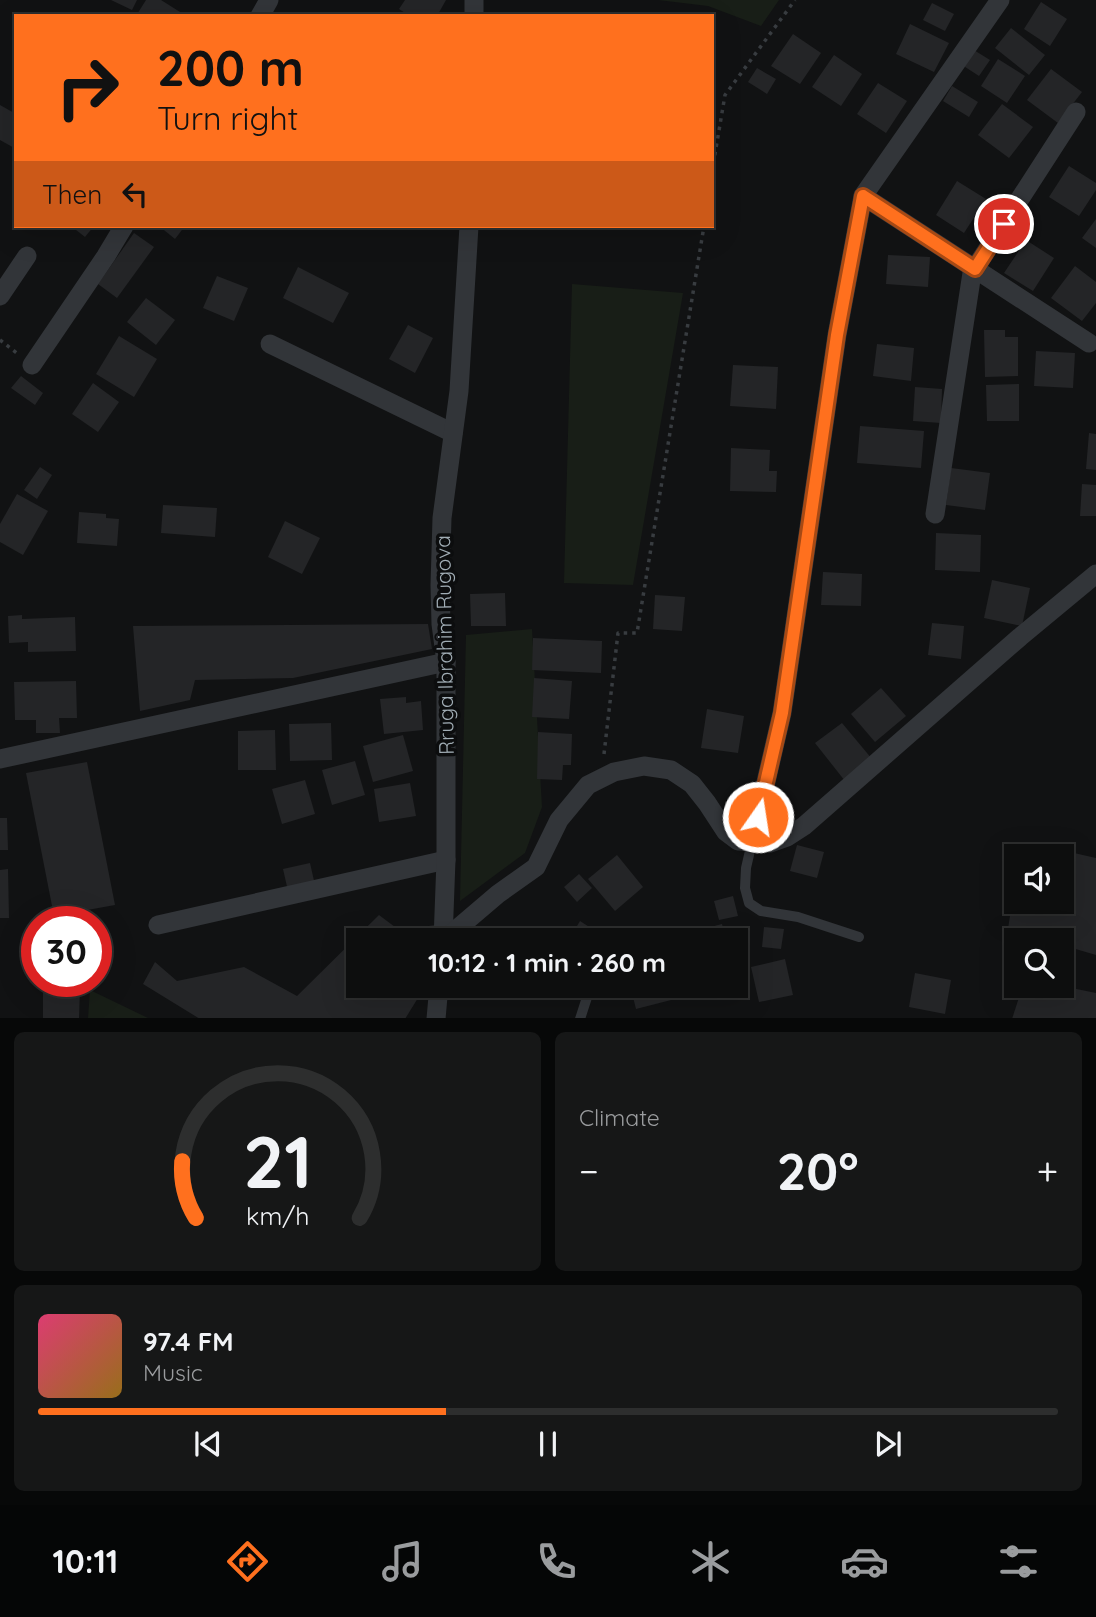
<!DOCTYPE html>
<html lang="en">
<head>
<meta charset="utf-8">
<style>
  body { margin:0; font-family:Quicksand,sans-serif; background:#161717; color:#f1f3f6; height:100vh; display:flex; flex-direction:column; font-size:26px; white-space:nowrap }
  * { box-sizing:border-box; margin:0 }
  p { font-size:23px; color:#9a9c9e }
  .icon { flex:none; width:38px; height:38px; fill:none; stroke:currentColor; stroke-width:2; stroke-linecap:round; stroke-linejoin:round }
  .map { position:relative; height:1018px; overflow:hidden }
  .drawer { display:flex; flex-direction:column; gap:14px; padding:14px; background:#070808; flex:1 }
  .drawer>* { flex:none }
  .guide { position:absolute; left:14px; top:14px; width:700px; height:214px; border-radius:0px; box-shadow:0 7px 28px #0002,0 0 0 2px #2d2e2e; background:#ff701e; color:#111; overflow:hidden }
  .tools { position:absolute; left:1004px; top:844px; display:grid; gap:14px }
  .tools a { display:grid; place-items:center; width:70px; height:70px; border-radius:0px; background:#0d0e0e; box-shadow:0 7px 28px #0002,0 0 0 2px #2d2e2e; font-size:35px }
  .speed { position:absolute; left:21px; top:906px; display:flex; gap:14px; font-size:35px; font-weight:700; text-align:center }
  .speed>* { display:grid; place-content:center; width:91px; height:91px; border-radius:50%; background:#0d0e0e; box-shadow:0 7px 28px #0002,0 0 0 2px #2d2e2e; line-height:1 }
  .speed .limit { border:10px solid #d22; background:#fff; color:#111 }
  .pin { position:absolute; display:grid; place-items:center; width:60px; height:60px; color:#fff; margin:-30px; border:4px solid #fff; border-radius:50%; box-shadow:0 2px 7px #0007 }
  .me { position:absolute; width:77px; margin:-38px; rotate:13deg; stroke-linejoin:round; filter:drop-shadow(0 0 5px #0008) }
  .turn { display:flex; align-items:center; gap:24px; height:147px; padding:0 28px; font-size:32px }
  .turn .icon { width:91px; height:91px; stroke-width:2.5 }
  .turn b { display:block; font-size:49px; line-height:60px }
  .then { display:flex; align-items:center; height:66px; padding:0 28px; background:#0003; gap:14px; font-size:26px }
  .big { font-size:52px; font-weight:700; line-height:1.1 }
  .drawer .tile { flex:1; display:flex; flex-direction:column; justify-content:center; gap:10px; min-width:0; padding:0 24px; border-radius:10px; background:#161717 }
  .drawer .dial { align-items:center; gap:0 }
  .dial svg { height:182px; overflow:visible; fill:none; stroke:#2d2e2e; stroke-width:7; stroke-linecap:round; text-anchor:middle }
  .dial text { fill:#f1f3f6; stroke:none }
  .song { display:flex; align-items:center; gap:21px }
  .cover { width:84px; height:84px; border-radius:10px; background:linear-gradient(135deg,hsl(340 70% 55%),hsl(40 70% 35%)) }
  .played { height:7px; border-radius:4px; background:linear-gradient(90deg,#ff701e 40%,#2d2e2e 40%) }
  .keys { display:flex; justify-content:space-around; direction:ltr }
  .heat { display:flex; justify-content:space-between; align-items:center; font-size:38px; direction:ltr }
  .drawer .tiles { flex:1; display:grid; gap:14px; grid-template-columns:1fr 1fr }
  .tile:last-child { grid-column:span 2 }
  .trip { position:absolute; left:346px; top:928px; width:402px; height:70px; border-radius:0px; background:#0d0e0e; box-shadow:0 7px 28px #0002,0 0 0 2px #2d2e2e; font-weight:700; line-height:70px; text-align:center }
  .menu { display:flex; height:112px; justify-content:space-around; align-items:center; background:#050606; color:#9a9c9e }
  .menu .icon { width:49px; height:49px }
  .menu .selected { color:#ff701e }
  .menu b { font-size:32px; color:#f1f3f6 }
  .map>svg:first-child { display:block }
</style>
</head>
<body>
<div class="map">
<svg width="1096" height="1019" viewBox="0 0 1096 1019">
  <rect width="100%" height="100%" fill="#111213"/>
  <g fill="#181e17">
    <polygon points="658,0 779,0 761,26 708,6"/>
    <polygon points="572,284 683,293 633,585 564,583"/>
    <polygon points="532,629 542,807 525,853 460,901 466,635"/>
    <polygon points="90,990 148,1018 88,1018"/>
  </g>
  <g fill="#242527">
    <polygon points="111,0 137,0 132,10"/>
    <polygon points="146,0 161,0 180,12 178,16 136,16"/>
    <polygon points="405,0 446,0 437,16 410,16 399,9"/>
    <polygon points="1041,2 1067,19 1050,46 1024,29"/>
    <polygon points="932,3 954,14 945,31 923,20"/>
    <polygon points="910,24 949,43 934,72 896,54"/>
    <polygon points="1011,28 1045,55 1029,75 995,48"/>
    <polygon points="793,34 821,53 800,84 771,66"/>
    <polygon points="969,47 990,60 979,76 959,63"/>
    <polygon points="834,55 862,74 841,106 812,87"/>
    <polygon points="998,59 1025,76 1007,103 981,86"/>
    <polygon points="757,68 776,79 767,94 748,82"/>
    <polygon points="1051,69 1082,92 1058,123 1027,100"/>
    <polygon points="878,83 907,101 886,133 857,114"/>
    <polygon points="952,86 978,102 969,117 943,101"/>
    <polygon points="1002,104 1033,127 1009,158 978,135"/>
    <polygon points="0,105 16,114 16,149 0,140"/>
    <polygon points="1069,166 1096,183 1096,190 1079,216 1049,197"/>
    <polygon points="957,181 986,199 964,233 936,215"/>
    <polygon points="1096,219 1096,248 1082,238"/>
    <polygon points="71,226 94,226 85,237"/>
    <polygon points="159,226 185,226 175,239"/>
    <polygon points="134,233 154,247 117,298 98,284"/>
    <polygon points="1026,240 1054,258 1033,291 1004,273"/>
    <polygon points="888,255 930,257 928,287 886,284"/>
    <polygon points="1075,266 1096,282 1096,303 1082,321 1051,298"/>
    <polygon points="298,267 349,293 333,323 283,298"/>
    <polygon points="217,276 248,288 234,321 203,308"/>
    <polygon points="146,298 175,320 156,345 127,322"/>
    <polygon points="408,325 433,338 415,373 389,359"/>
    <polygon points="984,330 1005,330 1005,337 1018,337 1018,376 985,377"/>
    <polygon points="119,336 157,359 134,397 96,374"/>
    <polygon points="877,344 914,348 911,381 873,376"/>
    <polygon points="1036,351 1075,353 1073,388 1034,386"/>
    <polygon points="733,365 778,367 776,409 730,406"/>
    <polygon points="21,376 43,393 35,405 11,388"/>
    <polygon points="93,383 119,402 98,432 72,414"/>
    <polygon points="1019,384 1019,421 987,421 986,385"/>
    <polygon points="915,387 942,389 941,423 913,421"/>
    <polygon points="860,426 924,431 921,468 857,463"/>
    <polygon points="1089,433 1096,434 1096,470 1086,469"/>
    <polygon points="731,448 770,450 769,471 777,471 776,492 730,491"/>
    <polygon points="40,467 52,475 37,499 24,490"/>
    <polygon points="951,468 990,473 985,510 946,505"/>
    <polygon points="1082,484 1096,485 1096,516 1080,516"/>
    <polygon points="17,494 48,511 23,555 0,542 0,524"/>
    <polygon points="163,505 217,508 215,537 161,533"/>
    <polygon points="79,512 106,514 106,518 119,519 117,546 77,543"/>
    <polygon points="285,521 320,538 302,574 268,557"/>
    <polygon points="936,533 981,535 980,572 935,570"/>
    <polygon points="823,572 862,574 861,606 821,605"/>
    <polygon points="992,580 1030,588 1022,626 984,618"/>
    <polygon points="505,593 506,626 471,626 470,594"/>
    <polygon points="655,595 685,597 682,631 653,629"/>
    <polygon points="22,615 22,619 75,617 76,651 28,652 28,642 9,643 8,616"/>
    <polygon points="932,623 964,626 961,659 928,655"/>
    <polygon points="428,624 432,649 293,678 195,680 190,700 140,711 133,626"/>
    <polygon points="533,638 602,641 601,673 532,670"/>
    <polygon points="534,678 572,681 569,719 532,717"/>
    <polygon points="76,681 77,718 59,718 60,733 36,733 36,720 15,720 14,682"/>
    <polygon points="881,688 906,716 875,742 851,714"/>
    <polygon points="406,697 406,703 421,701 423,730 384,734 380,699"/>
    <polygon points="707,709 744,716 738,753 701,748"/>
    <polygon points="331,723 332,760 290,761 289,724"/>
    <polygon points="842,723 872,759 845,781 815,743"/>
    <polygon points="275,730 276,770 238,770 238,731"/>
    <polygon points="538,732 572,734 571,765 563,765 562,780 537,779"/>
    <polygon points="403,735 413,771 373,782 363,746"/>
    <polygon points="355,761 365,795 332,805 322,770"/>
    <polygon points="87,762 115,905 54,916 26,773"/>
    <polygon points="305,780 315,814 282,824 272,789"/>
    <polygon points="410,783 416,816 379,822 374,789"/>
    <polygon points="0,818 7,818 8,850 0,850"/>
    <polygon points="797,845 824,852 817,878 790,871"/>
    <polygon points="1074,853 1096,858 1096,955 1062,945 1062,940 1044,940 1008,929 1015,882 1017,882 1017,901 1062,901 1062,881 1070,883"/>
    <polygon points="617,855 643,887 615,911 588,879"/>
    <polygon points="310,863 315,885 288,891 283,869"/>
    <polygon points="8,869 9,918 0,918 0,870"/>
    <polygon points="579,874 592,888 577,902 564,887"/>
    <polygon points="733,896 738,916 719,920 714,901"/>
    <polygon points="379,915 399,930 436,925 435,940 359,940 359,985 426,985 405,1019 200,1019 143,984 155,962 177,981 244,967 297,996"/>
    <polygon points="580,921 597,932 592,940 572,940 570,938"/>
    <polygon points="722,924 726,940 706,940 703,929"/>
    <polygon points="764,927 784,929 781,949 762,947"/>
    <polygon points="785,959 793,995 759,1002 751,967"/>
    <polygon points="915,973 951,980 945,1014 909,1007"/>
    <polygon points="527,985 566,985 562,997"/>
    <polygon points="630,985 671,985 675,999 636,1009"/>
    <polygon points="1023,985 1057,985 1096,993 1096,1019 1012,1019"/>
    <polygon points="80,987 79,1019 43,1019 43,988"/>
  </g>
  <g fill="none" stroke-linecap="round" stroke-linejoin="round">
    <g stroke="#383c40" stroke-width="3.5" stroke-dasharray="3.5 5" stroke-linecap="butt">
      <polyline points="712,172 725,95 795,0"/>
      <polyline points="0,340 18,354"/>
      <polyline points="604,754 618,633 637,633 704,226"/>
    </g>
    <g stroke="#323539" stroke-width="10">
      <polyline points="752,842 746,868 745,888 749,903 761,911 798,917 859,937"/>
      <polyline points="580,1019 591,985"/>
    </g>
    <g stroke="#323539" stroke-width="19">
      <polyline points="260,16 269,0"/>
      <polyline points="474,16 474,0"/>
      <polyline points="863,196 1089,343"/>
      <polyline points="0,296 27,256"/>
      <polyline points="270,344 453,433"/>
      <polyline points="32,365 106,256 124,226"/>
      <polyline points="935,514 972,273 1076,112"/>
      <polyline points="0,759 446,662"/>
      <polyline points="752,842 782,713 837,335 863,196 1000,0"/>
      <polyline points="158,925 446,860"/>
      <polyline points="443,940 446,860 446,662 441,624 440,585 442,518 459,391 469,226"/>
      <polyline points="444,940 498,894 536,867 559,820 588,785 614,772 644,766 671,770 692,784 707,803 726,832 738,841 770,843 787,837 804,826 1020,637 1096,574"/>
      <polyline points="436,1019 439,985"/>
    </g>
  </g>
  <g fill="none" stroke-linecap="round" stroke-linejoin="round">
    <g stroke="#a64914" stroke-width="18">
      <polyline id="route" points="758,817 782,713 837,335 863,196 975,269 1004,224"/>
    </g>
    <use href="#route" stroke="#ff701e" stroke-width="12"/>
  </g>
  <g text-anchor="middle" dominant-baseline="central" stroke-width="7" stroke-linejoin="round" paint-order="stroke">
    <g font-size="21" fill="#a1adb5" stroke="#0c0d0e">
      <text transform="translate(444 645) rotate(-91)">Rruga Ibrahim Rugova</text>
    </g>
  </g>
</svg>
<div class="tools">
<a><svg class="icon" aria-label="sound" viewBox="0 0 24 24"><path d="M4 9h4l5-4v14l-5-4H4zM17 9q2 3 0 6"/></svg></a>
<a><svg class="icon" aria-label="search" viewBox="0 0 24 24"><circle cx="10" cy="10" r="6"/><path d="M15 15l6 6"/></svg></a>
</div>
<div class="speed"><div class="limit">30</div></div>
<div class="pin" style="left:1004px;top:224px;background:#d93025"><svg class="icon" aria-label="arrive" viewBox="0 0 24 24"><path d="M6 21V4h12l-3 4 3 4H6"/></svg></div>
<svg class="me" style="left:758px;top:817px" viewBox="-20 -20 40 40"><circle r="17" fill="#ff701e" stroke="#fff" stroke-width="3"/><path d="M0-11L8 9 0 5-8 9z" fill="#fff"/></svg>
<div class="trip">10:12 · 1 min · 260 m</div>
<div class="guide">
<div class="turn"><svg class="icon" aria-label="right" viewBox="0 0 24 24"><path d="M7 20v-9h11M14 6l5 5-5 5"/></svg><div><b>200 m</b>Turn right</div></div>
<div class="then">Then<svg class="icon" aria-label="left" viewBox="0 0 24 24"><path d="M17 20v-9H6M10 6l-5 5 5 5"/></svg></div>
</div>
</div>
<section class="drawer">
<div class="tiles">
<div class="tile dial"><svg viewBox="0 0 100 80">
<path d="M14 69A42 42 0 1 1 86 69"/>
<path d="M14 69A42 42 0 0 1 8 44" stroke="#ff701e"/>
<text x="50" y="56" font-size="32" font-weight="700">21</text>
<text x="50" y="72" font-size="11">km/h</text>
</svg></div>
<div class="tile"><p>Climate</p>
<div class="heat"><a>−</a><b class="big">20°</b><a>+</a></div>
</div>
<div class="tile">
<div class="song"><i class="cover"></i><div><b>97.4 FM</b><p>Music</p></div></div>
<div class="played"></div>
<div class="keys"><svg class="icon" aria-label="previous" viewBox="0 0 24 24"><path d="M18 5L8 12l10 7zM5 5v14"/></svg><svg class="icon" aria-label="pause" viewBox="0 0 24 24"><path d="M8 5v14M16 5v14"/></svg><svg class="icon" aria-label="next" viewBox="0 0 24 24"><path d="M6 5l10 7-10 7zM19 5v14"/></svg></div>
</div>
</div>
</section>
<nav class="menu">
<b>10:11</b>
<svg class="icon selected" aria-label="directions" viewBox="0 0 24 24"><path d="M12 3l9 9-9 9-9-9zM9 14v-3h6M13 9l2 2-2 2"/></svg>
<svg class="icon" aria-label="music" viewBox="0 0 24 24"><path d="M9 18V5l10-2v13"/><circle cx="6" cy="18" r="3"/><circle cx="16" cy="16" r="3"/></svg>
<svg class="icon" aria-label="phone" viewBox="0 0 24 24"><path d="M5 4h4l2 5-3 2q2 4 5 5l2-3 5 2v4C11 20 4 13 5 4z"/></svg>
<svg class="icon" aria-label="climate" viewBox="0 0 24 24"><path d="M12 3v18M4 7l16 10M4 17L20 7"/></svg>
<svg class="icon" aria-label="car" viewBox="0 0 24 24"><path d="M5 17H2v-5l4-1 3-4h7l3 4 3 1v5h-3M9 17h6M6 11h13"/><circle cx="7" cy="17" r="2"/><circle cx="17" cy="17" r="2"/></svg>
<svg class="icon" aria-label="filters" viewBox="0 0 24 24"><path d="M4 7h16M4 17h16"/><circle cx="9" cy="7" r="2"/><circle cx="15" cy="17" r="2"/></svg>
</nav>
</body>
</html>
